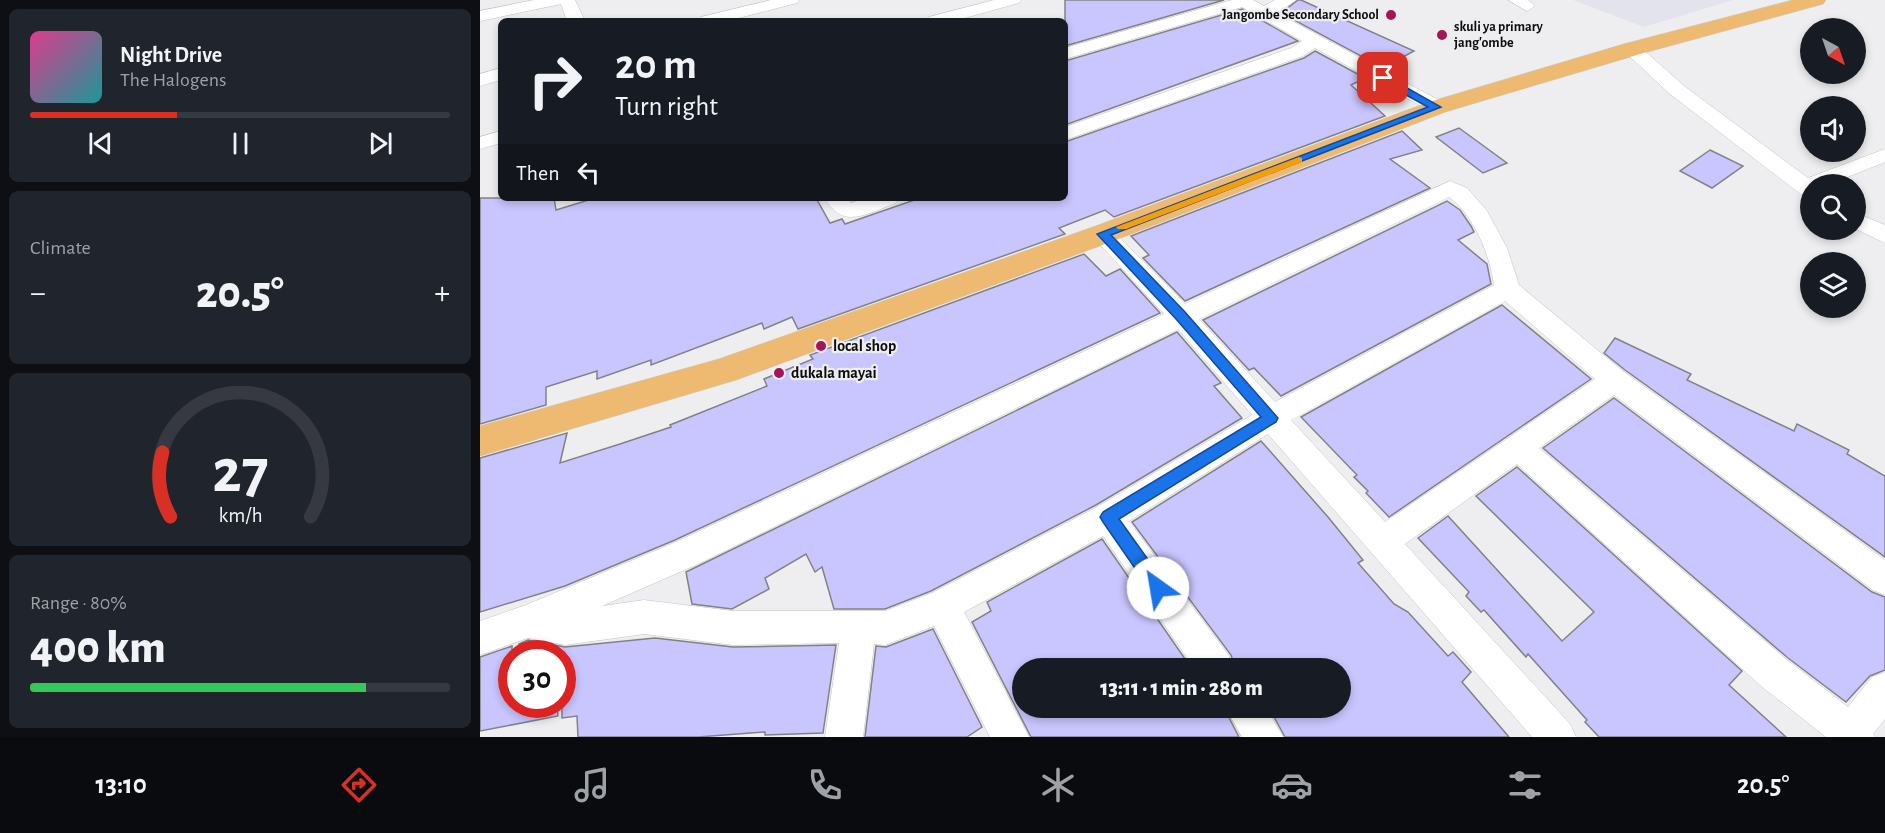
<!DOCTYPE html>
<html lang="en">
<head>
<meta charset="utf-8">
<style>
  body { margin:0; font-family:"Alegreya Sans",sans-serif; background:#20242c; color:#f1f3f6; height:100vh; display:flex; flex-direction:column; font-size:22px; white-space:nowrap }
  * { box-sizing:border-box; margin:0 }
  p { font-size:20px; color:#9ea1a6 }
  .icon { flex:none; width:33px; height:33px; fill:none; stroke:currentColor; stroke-width:2; stroke-linecap:round; stroke-linejoin:round }
  .map { position:relative; flex:1; overflow:hidden }
  .panel { display:flex; flex-direction:column; gap:9px; padding:9px; background:#0d0f14; width:480px }
  .panel>* { flex:none }
  .top-card { position:absolute; left:18px; top:18px; width:570px; height:183px; border-radius:9px; box-shadow:0 3px 9px #0003; background:#171b24; color:#f1f3f6; overflow:hidden }
  .needle { width:39px; rotate:140deg }
  .buttons { position:absolute; left:1320px; top:18px; display:grid; gap:12px }
  .buttons a { display:grid; place-items:center; width:66px; height:66px; border-radius:50%; background:#171b24; box-shadow:0 3px 9px #0003; font-size:30px }
  .speed { position:absolute; left:18px; top:640px; display:flex; gap:12px; font-size:30px; font-weight:700; text-align:center }
  .speed>* { display:grid; place-content:center; width:78px; height:78px; border-radius:50%; background:#171b24; box-shadow:0 3px 9px #0003; line-height:1 }
  .speed .limit { border:9px solid #d22; background:#fff; color:#111 }
  .pin { position:absolute; display:grid; place-items:center; width:51px; height:51px; color:#fff; margin:-26px; border-radius:12px; box-shadow:0 3px 9px #0006 }
  .me { position:absolute; width:66px; margin:-33px; rotate:328deg; stroke-linejoin:round; filter:drop-shadow(0 0 4px #0008) }
  .turn { display:flex; align-items:center; gap:21px; height:126px; padding:0 18px; font-size:27px }
  .turn .icon { width:78px; height:78px; stroke-width:2.5 }
  .turn b { display:block; font-size:42px; line-height:51px }
  .then { display:flex; align-items:center; height:57px; padding:0 18px; background:#0003; gap:12px; font-size:22px }
  .big { font-size:45px; font-weight:800; line-height:1.1 }
  .panel .card { flex:1; display:flex; flex-direction:column; justify-content:center; gap:9px; min-width:0; padding:0 21px; border-radius:9px; background:#20242c }
  .panel .dial { align-items:center; gap:0 }
  .dial svg { height:156px; overflow:visible; fill:none; stroke:#363941; stroke-width:7; stroke-linecap:round; text-anchor:middle }
  .dial text { fill:#f1f3f6; stroke:none }
  .song { display:flex; align-items:center; gap:18px }
  .cover { width:72px; height:72px; border-radius:9px; background:linear-gradient(135deg,hsl(330 70% 55%),hsl(180 70% 35%)) }
  .played { height:6px; border-radius:3px; background:linear-gradient(90deg,#d93025 35%,#363941 35%) }
  .keys { display:flex; justify-content:space-around; direction:ltr }
  .heat { display:flex; justify-content:space-between; align-items:center; font-size:33px; direction:ltr }
  .charge { height:9px; border-radius:4px; background:linear-gradient(90deg,#34c759 80%,#363941 0) }
  .trip { position:absolute; left:532px; top:658px; width:339px; height:60px; border-radius:30px; background:#171b24; box-shadow:0 3px 9px #0003; font-weight:800; line-height:60px; text-align:center }
  .tab-bar { display:flex; height:96px; justify-content:space-around; align-items:center; background:#090b0e; color:#9ea1a6 }
  .tab-bar .icon { width:42px; height:42px }
  .tab-bar .current { color:#d93025 }
  .tab-bar b { font-size:27px; color:#f1f3f6 }
  main { display:flex; flex:1; min-height:0 }
  .map>svg:first-child { display:block }
</style>
</head>
<body>
<main>
<section class="panel">
<div class="card">
<div class="song"><i class="cover"></i><div><b>Night Drive</b><p>The Halogens</p></div></div>
<div class="played"></div>
<div class="keys"><svg class="icon" aria-label="previous" viewBox="0 0 24 24"><path d="M18 5L8 12l10 7zM5 5v14"/></svg><svg class="icon" aria-label="pause" viewBox="0 0 24 24"><path d="M8 5v14M16 5v14"/></svg><svg class="icon" aria-label="next" viewBox="0 0 24 24"><path d="M6 5l10 7-10 7zM19 5v14"/></svg></div>
</div>
<div class="card"><p>Climate</p>
<div class="heat"><a>−</a><b class="big">20.5°</b><a>+</a></div>
</div>
<div class="card dial"><svg viewBox="0 0 100 80">
<path d="M14 69A42 42 0 1 1 86 69"/>
<path d="M14 69A42 42 0 0 1 10 36" stroke="#d93025"/>
<text x="50" y="56" font-size="32" font-weight="700">27</text>
<text x="50" y="72" font-size="11">km/h</text>
</svg></div>
<div class="card"><p>Range · 80%</p><b class="big">400 km</b><div class="charge"></div></div>
</section>
<div class="map">
<svg width="1405" height="737" viewBox="0 0 1405 737">
  <rect width="100%" height="100%" fill="#eeeef1"/>
  <polygon fill="#e3e3ed" points="1093,0 1253,0 1164,27"/>
  <g fill="#c9c5fe" stroke="#828285" stroke-width="1.5">
    <polygon points="585,0 744,0 585,46"/>
    <polygon points="818,0 821,0 934,51 903,68 801,13"/>
    <polygon points="762,9 818,41 585,125 585,61"/>
    <polygon points="835,51 885,78 871,85 905,116 634,217 625,210 579,228 585,234 318,329 312,317 284,329 282,323 171,365 171,360 117,379 117,371 66,387 66,405 0,424 0,198 74,198 76,210 115,198 336,198 350,223 362,219 365,224 440,198 585,198 585,142 824,58"/>
    <polygon points="979,128 1027,163 1003,173 956,137"/>
    <polygon points="922,131 942,150 910,159 950,188 705,301 663,258 669,255 651,236"/>
    <polygon points="1230,150 1263,166 1232,188 1200,171"/>
    <polygon points="967,201 980,210 991,226 994,232 978,240 1007,264 1011,284 801,396 774,368 769,370 723,320"/>
    <polygon points="604,254 626,276 640,269 680,313 195,540 85,586 0,612 0,458 87,433 80,463 140,444 191,427 190,425 287,386 284,379 333,359 330,355"/>
    <polygon points="1022,305 1111,379 909,517 886,493 888,491 874,477 877,475 821,417"/>
    <polygon points="697,332 741,383 734,386 762,418 616,505 451,591 405,609 354,609 342,567 335,572 326,554 285,578 289,589 252,609 212,604 206,572"/>
    <polygon points="1135,338 1211,374 1207,380 1314,431 1317,424 1369,450 1367,454 1405,476 1405,557 1145,370 1124,353"/>
    <polygon points="1134,398 1392,592 1405,597 1405,670 1390,676 1366,702 1308,658 1063,448"/>
    <polygon points="781,441 848,517 883,560 878,563 914,604 928,612 968,656 973,652 991,672 982,682 1029,737 805,737 789,708 861,708 861,669 756,669 751,655 652,522"/>
    <polygon points="1037,467 1262,671 1249,685 1306,737 1119,737 1105,722 1107,720 1048,654 1046,657 1004,610 1001,612 986,596 989,592 938,538 968,516 1082,641 1114,612 996,496"/>
    <polygon points="622,539 712,669 543,669 543,708 744,708 759,737 551,737 492,622 511,611 507,602"/>
    <polygon points="453,629 502,727 487,737 385,737 396,646 406,647"/>
    <polygon points="175,638 253,647 356,645 343,733 285,735 285,732 218,737 98,737 97,716 82,718 82,654 40,654 39,644 48,640 85,647"/>
    <polygon points="32,646 32,705 77,705 78,716 0,731 0,657"/>
  </g>
  <g fill="none" stroke-linecap="round" stroke-linejoin="round">
    <g stroke="#c4c4c7" stroke-width="1">
      <g id="minor">
        <polygon points="54,0 95,0 105,21 87,21 81,4 0,21 0,11"/>
        <polygon points="291,0 319,0 317,3 247,21 218,21 221,17"/>
        <polygon points="514,0 541,0 539,3 474,21 446,21 449,17"/>
        <polygon points="752,0 773,0 784,6 795,0 816,0 797,13 964,103 967,107 964,111 950,111 835,48 823,56 585,140 585,127 811,48 822,41 762,7 585,59 585,48"/>
        <polygon points="1028,0 1048,0 1055,6 1047,11"/>
        <polygon points="1152,44 1158,45 1204,86 1328,178 1405,149 1405,162 1350,184 1330,184 1330,197 1322,195 1190,94 1146,53 1143,49"/>
        <polygon points="21,68 21,80 0,86 0,74"/>
        <polygon points="21,131 21,143 0,149 0,137"/>
        <path d="M970 181 987 188 1007 211 1027 248 1039 285 1144 372 1405 560V595L1393 590 1134 395 1059 448 1307 660 1368 707 1392 677 1405 672V719L1393 734 1395 737H1346L1281 686 1037 464 925 544 1090 724 1096 737H1052L788 434 649 521 749 656 754 669H715L623 536 484 612 549 737H510L454 626 405 645 394 644 383 737H345L359 643 253 645 164 634 85 645 48 638 0 655V621L46 605 196 542 684 314 615 239 611 234 615 229 623 226 631 229 705 304ZM969 197C994 215 1010 255 1014 285L795 402 719 319ZM1025 301 1115 379 905 522 811 420ZM698 329 772 415 617 507 452 593 405 611H253L164 600 122 606 218 564Z"/>
        <path d="M345 198H367L371 203 385 198H419L416 203C388 213 363 231 345 198Z"/>
        <polygon points="1376,213 1405,225 1405,243 1376,229"/>
        <polygon points="746,708 786,708 803,737 762,737"/>
      </g>
    </g>
    <g stroke="#cacaca" stroke-width="1">
      <polygon id="major" points="1313,0 1346,0 1343,4 1160,54 965,112 633,241 256,380 0,456 0,426 239,359 613,227 949,102 1144,44"/>
    </g>
    <use href="#minor" fill="#fff" fill-rule="evenodd"/>
    <use href="#major" fill="#eeb970" fill-rule="evenodd"/>
  </g>
  <polygon fill="#1a73e8" stroke="#114b97" stroke-width="1.5" points="899,76 906,76 961,107 631,235 705,312 798,418 796,422 639,519 684,582 687,588 684,593 678,596 672,593 623,522 620,517 623,512 781,417 696,319 617,234 948,107 899,80"/>
  <polygon fill="#f59e0b" points="819,157 822,158 822,162 646,229 638,229 636,227"/>
  <g fill="#a41557" stroke="#eeeef1" stroke-width="2">
    <circle cx="911" cy="15" r="6"/>
    <circle cx="962" cy="35" r="6"/>
    <circle cx="341" cy="346" r="6"/>
    <circle cx="299" cy="373" r="6"/>
  </g>
  <g text-anchor="middle" dominant-baseline="central" stroke-width="4.5" stroke-linejoin="round" paint-order="stroke">
    <g font-size="14" font-weight="bold" fill="#0d0d0e" stroke="#eeeef1" text-anchor="end">
      <text x="899" y="15">Jangombe Secondary School</text>
      <text x="974" y="27" text-anchor="start">skuli ya primary<tspan x="974" dy="16">jang'ombe</tspan></text>
    </g>
    <g font-size="16" font-weight="bold" fill="#0d0d0e" stroke="#eeeef1" text-anchor="start">
      <text x="353" y="346">local shop</text>
      <text x="311" y="373">dukala mayai</text>
    </g>
  </g>
</svg>
<div class="buttons">
<a><svg class="needle" viewBox="-14 -14 28 28"><path d="M0-13l5 13h-10z" fill="#e53935"/><path d="M0 13l5-13h-10z" fill="#9ea1a6"/></svg></a>
<a><svg class="icon" aria-label="sound" viewBox="0 0 24 24"><path d="M4 9h4l5-4v14l-5-4H4zM17 9q2 3 0 6"/></svg></a>
<a><svg class="icon" aria-label="search" viewBox="0 0 24 24"><circle cx="10" cy="10" r="6"/><path d="M15 15l6 6"/></svg></a>
<a><svg class="icon" aria-label="layers" viewBox="0 0 24 24"><path d="M12 4l9 5-9 5-9-5zM3 14l9 5 9-5"/></svg></a>
</div>
<div class="speed"><div class="limit">30</div></div>
<div class="pin" style="left:903px;top:78px;background:#d93025"><svg class="icon" aria-label="arrive" viewBox="0 0 24 24"><path d="M6 21V4h12l-3 4 3 4H6"/></svg></div>
<svg class="me" style="left:678px;top:588px" viewBox="-20 -20 40 40"><circle r="19" fill="#fff"/><path d="M0-13L10 11 0 6-10 11z" fill="#1a73e8"/></svg>
<div class="trip">13:11 · 1 min · 280 m</div>
<div class="top-card">
<div class="turn"><svg class="icon" aria-label="right" viewBox="0 0 24 24"><path d="M7 20v-9h11M14 6l5 5-5 5"/></svg><div><b>20 m</b>Turn right</div></div>
<div class="then">Then<svg class="icon" aria-label="left" viewBox="0 0 24 24"><path d="M17 20v-9H6M10 6l-5 5 5 5"/></svg></div>
</div>
</div>
</main>
<nav class="tab-bar">
<b>13:10</b>
<svg class="icon current" aria-label="directions" viewBox="0 0 24 24"><path d="M12 3l9 9-9 9-9-9zM9 14v-3h6M13 9l2 2-2 2"/></svg>
<svg class="icon" aria-label="music" viewBox="0 0 24 24"><path d="M9 18V5l10-2v13"/><circle cx="6" cy="18" r="3"/><circle cx="16" cy="16" r="3"/></svg>
<svg class="icon" aria-label="phone" viewBox="0 0 24 24"><path d="M5 4h4l2 5-3 2q2 4 5 5l2-3 5 2v4C11 20 4 13 5 4z"/></svg>
<svg class="icon" aria-label="climate" viewBox="0 0 24 24"><path d="M12 3v18M4 7l16 10M4 17L20 7"/></svg>
<svg class="icon" aria-label="car" viewBox="0 0 24 24"><path d="M5 17H2v-5l4-1 3-4h7l3 4 3 1v5h-3M9 17h6M6 11h13"/><circle cx="7" cy="17" r="2"/><circle cx="17" cy="17" r="2"/></svg>
<svg class="icon" aria-label="filters" viewBox="0 0 24 24"><path d="M4 7h16M4 17h16"/><circle cx="9" cy="7" r="2"/><circle cx="15" cy="17" r="2"/></svg>
<b>20.5°</b>
</nav>
</body>
</html>
